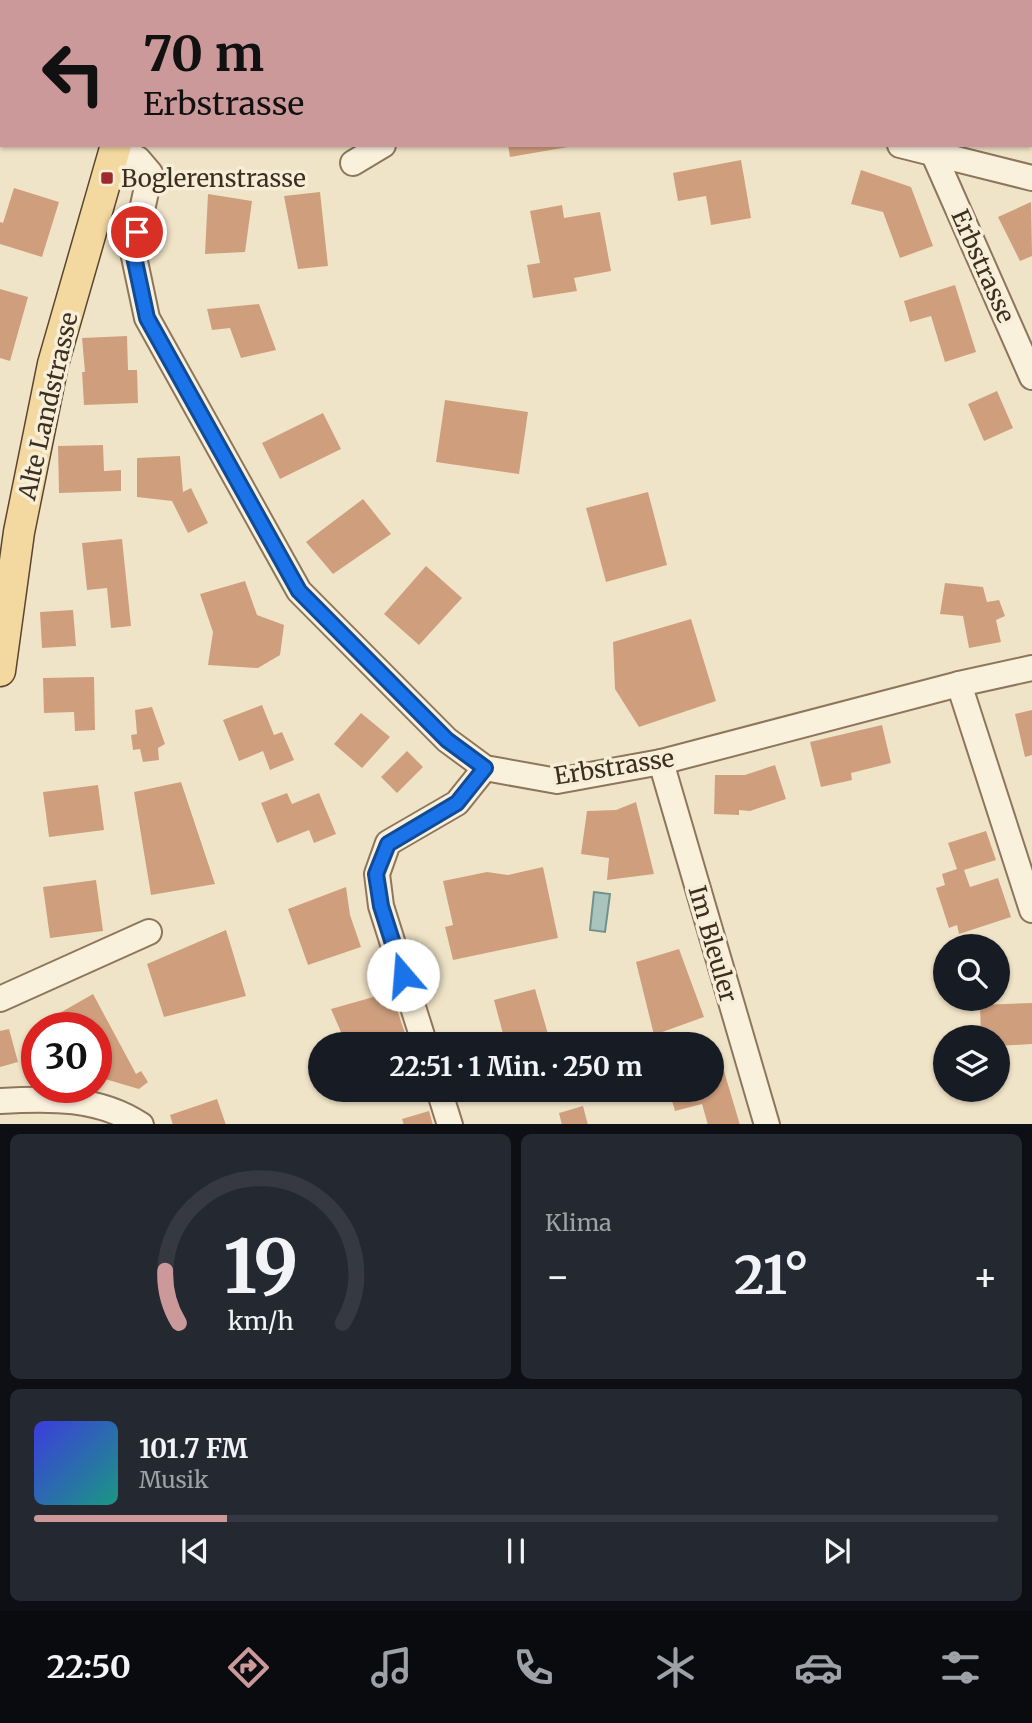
<!DOCTYPE html>
<html lang="de">
<head>
<meta charset="utf-8">
<style>
  body { margin:0; font-family:Merriweather,serif; background:#242831; color:#f1f3f6; height:100vh; display:flex; flex-direction:column; font-size:26px; white-space:nowrap }
  * { box-sizing:border-box; margin:0 }
  p { font-size:23px; color:#9ea1a6 }
  .icon { flex:none; width:38px; height:38px; fill:none; stroke:currentColor; stroke-width:2; stroke-linecap:round; stroke-linejoin:round }
  .map { position:relative; height:1124px; overflow:hidden }
  .side { display:flex; flex-direction:column; gap:10px; padding:10px; background:#0d0f14; flex:1 }
  .side>* { flex:none }
  .banner { position:absolute; left:0px; top:0px; width:1032px; height:147px; box-shadow:0 2px 5px #0004; background:#cc999b; color:#111; overflow:hidden }
  .buttons { position:absolute; left:933px; top:934px; display:grid; gap:14px }
  .buttons a { display:grid; place-items:center; width:77px; height:77px; border-radius:50%; background:#171b24; box-shadow:0 2px 5px #0004; font-size:35px }
  .speed { position:absolute; left:21px; top:1012px; display:flex; gap:14px; font-size:35px; font-weight:700; text-align:center }
  .speed>* { display:grid; place-content:center; width:91px; height:91px; border-radius:50%; background:#171b24; box-shadow:0 2px 5px #0004; line-height:1 }
  .speed .limit { border:10px solid #d22; background:#fff; color:#111 }
  .pin { position:absolute; display:grid; place-items:center; width:60px; height:60px; color:#fff; margin:-30px; border:4px solid #fff; border-radius:50%; box-shadow:0 2px 7px #0007 }
  .me { position:absolute; width:77px; margin:-38px; rotate:342deg; stroke-linejoin:round; filter:drop-shadow(0 0 5px #0008) }
  .turn { display:flex; align-items:center; gap:24px; height:147px; padding:0 28px; font-size:32px }
  .turn .icon { width:91px; height:91px; stroke-width:2.5 }
  .turn b { display:block; font-size:49px; line-height:60px }
  .big { font-size:52px; font-weight:700; line-height:1.1 }
  .side .widget { flex:1; display:flex; flex-direction:column; justify-content:center; gap:10px; min-width:0; padding:0 24px; border-radius:10px; background:#242831 }
  .side .dial { align-items:center; gap:0 }
  .dial svg { height:182px; overflow:visible; fill:none; stroke:#363941; stroke-width:7; stroke-linecap:round; text-anchor:middle }
  .dial text { fill:#f1f3f6; stroke:none }
  .song { display:flex; align-items:center; gap:21px }
  .cover { width:84px; height:84px; border-radius:10px; background:linear-gradient(135deg,hsl(240 70% 55%),hsl(170 70% 35%)) }
  .played { height:7px; border-radius:4px; background:linear-gradient(90deg,#cc999b 20%,#363941 20%) }
  .keys { display:flex; justify-content:space-around; direction:ltr }
  .heat { display:flex; justify-content:space-between; align-items:center; font-size:38px; direction:ltr }
  .side .tiles { flex:1; display:grid; gap:10px; grid-template-columns:1fr 1fr }
  .widget:last-child { grid-column:span 2 }
  .trip { position:absolute; left:308px; top:1032px; width:416px; height:70px; border-radius:35px; background:#171b24; box-shadow:0 2px 5px #0004; font-weight:700; line-height:70px; text-align:center }
  .tabs { display:flex; height:112px; justify-content:space-around; align-items:center; background:#090b0e; color:#9ea1a6 }
  .tabs .icon { width:49px; height:49px }
  .tabs .active { color:#cc999b }
  .tabs b { font-size:32px; color:#f1f3f6 }
  .map>svg:first-child { display:block }
</style>
</head>
<body>
<div class="map">
<svg width="1032" height="1125" viewBox="0 0 1032 1125">
  <rect width="100%" height="100%" fill="#f0e4c8"/>
  <polygon fill="#a9c4bc" stroke="#6f938a" stroke-width="2" points="594,892 610,894 605,932 590,930"/>
  <g fill="#cf9f7d">
    <polygon points="508,145 568,145 568,147 510,157"/>
    <polygon points="741,160 751,218 711,225 706,196 678,201 673,173"/>
    <polygon points="861,170 911,187 933,246 900,258 883,212 851,204"/>
    <polygon points="14,188 59,202 42,257 0,244 0,222 3,223"/>
    <polygon points="320,192 328,266 298,269 284,196"/>
    <polygon points="208,194 252,201 245,252 205,254"/>
    <polygon points="1031,202 1032,256 1020,261 998,217"/>
    <polygon points="562,205 564,218 600,212 611,271 574,278 577,291 533,298 527,265 540,263 530,211"/>
    <polygon points="955,285 976,352 945,362 931,316 910,322 904,301"/>
    <polygon points="0,289 28,297 10,361 0,358"/>
    <polygon points="259,304 276,350 241,358 230,328 212,330 207,309"/>
    <polygon points="127,336 128,370 137,370 138,403 84,405 82,372 85,372 82,338"/>
    <polygon points="997,391 1013,428 984,441 968,404"/>
    <polygon points="445,400 528,412 519,474 436,462"/>
    <polygon points="323,413 341,449 280,479 262,443"/>
    <polygon points="103,445 104,471 121,470 121,491 59,493 58,446"/>
    <polygon points="180,456 183,492 191,488 208,523 188,533 172,501 137,497 137,458"/>
    <polygon points="648,492 667,565 606,582 586,508"/>
    <polygon points="363,499 391,534 333,574 306,542"/>
    <polygon points="122,539 131,626 111,628 107,588 87,590 82,543"/>
    <polygon points="426,566 462,598 419,645 384,614"/>
    <polygon points="245,581 257,615 284,625 280,655 258,668 208,665 213,632 200,594"/>
    <polygon points="945,583 983,587 987,602 999,600 1005,616 996,620 1001,642 969,648 963,616 940,614"/>
    <polygon points="73,610 76,646 42,648 40,612"/>
    <polygon points="691,619 716,701 639,727 615,689 613,642"/>
    <polygon points="94,677 95,730 75,731 74,712 44,713 43,678"/>
    <polygon points="262,705 274,735 282,732 294,760 270,770 263,751 239,761 223,720"/>
    <polygon points="152,707 165,744 158,748 159,760 143,762 140,749 133,750 131,735 137,734 135,710"/>
    <polygon points="1032,710 1032,755 1025,757 1015,714"/>
    <polygon points="361,713 390,737 362,768 334,744"/>
    <polygon points="882,725 891,763 851,773 852,780 821,787 810,742"/>
    <polygon points="407,751 423,767 397,793 381,777"/>
    <polygon points="775,765 786,799 750,811 739,810 739,815 714,814 715,775 745,775"/>
    <polygon points="181,782 215,884 151,895 134,792"/>
    <polygon points="98,785 104,830 49,837 43,792"/>
    <polygon points="287,793 292,804 319,793 336,834 314,843 309,830 277,843 261,803"/>
    <polygon points="636,802 654,874 607,880 609,858 581,854 587,811 616,810"/>
    <polygon points="986,831 996,860 964,870 970,887 998,878 1011,917 959,934 957,925 949,928 936,888 945,885 942,874 957,869 948,843"/>
    <polygon points="543,867 558,938 453,960 445,927 453,925 443,881 487,872 508,875"/>
    <polygon points="96,880 103,931 50,938 43,887"/>
    <polygon points="346,887 350,915 361,947 308,965 288,909"/>
    <polygon points="226,930 246,996 164,1017 147,964"/>
    <polygon points="679,949 704,1017 654,1035 636,962"/>
    <polygon points="535,989 548,1034 553,1033 556,1045 506,1045 494,1000"/>
    <polygon points="391,992 409,1045 359,1045 355,1036 344,1039 331,1009"/>
    <polygon points="93,994 136,1074 141,1071 148,1082 139,1089 98,1077 96,1027 65,1027 58,1014"/>
    <polygon points="1032,1003 1032,1044 998,1046 998,1038 981,1038 980,1005"/>
    <polygon points="9,1029 18,1062 0,1067 0,1031"/>
    <polygon points="721,1061 740,1125 708,1125 702,1104 675,1111 669,1090 712,1090 712,1064"/>
    <polygon points="217,1099 226,1125 173,1125 170,1115"/>
    <polygon points="583,1106 588,1125 562,1125 559,1113"/>
    <polygon points="429,1111 433,1125 404,1125 402,1119"/>
  </g>
  <g fill="none" stroke-linecap="round" stroke-linejoin="round">
    <g stroke="#8d765c" stroke-width="28">
      <g id="minor">
        <polyline points="616,0 619,2"/>
        <polyline points="245,2 251,0"/>
        <polyline points="592,2 592,0"/>
        <polyline points="0,65 2,65"/>
        <polyline points="900,145 1032,178"/>
        <polyline points="114,151 138,159 150,173 133,252 147,318 299,591 447,740 485,768 557,781 661,762 959,684 1032,668"/>
        <polyline points="934,155 1032,377"/>
        <polyline points="353,163 383,145"/>
        <polyline points="959,684 1032,910"/>
        <polyline points="661,762 767,1125"/>
        <polyline points="0,999 149,932"/>
        <polyline points="425,1045 381,906 377,874 388,843 457,803 485,768"/>
        <polyline points="439,1090 450,1125"/>
        <path d="M0 1101C50 1098 99 1097 141 1125"/>
      </g>
    </g>
    <g stroke="#5b4430" stroke-width="33">
      <g id="major">
        <polyline points="115,0 116,2"/>
        <polyline points="0,671 19,532 53,364 116,145"/>
      </g>
    </g>
    <use href="#minor" stroke="#faf1dc" stroke-width="24"/>
    <use href="#major" stroke="#f3d9a0" stroke-width="30"/>
  </g>
  <g fill="none" stroke-linecap="round" stroke-linejoin="round">
    <g stroke="#114b97" stroke-width="18">
      <polyline id="route" points="137,232 133,252 147,318 299,591 447,740 485,768 457,803 388,844 376,874 381,906 403,975"/>
    </g>
    <use href="#route" stroke="#1a73e8" stroke-width="12"/>
  </g>
  <rect fill="#9e2a2b" stroke="#f7eed8" stroke-width="2.5" x="100" y="171" width="14" height="14" rx="3.5"/>
  <g text-anchor="middle" dominant-baseline="central" stroke-width="7" stroke-linejoin="round" paint-order="stroke">
    <g font-size="24" fill="#3d2e20" stroke="#f7eed8" text-anchor="start">
      <text x="121" y="178">Boglerenstrasse</text>
    </g>
    <g font-size="24" fill="#3d2e20" stroke="#f7eed8">
      <text transform="translate(983 266) rotate(66)">Erbstrasse</text>
      <text transform="translate(48 406) rotate(-77)">Alte Landstrasse</text>
      <text transform="translate(614 767) rotate(-9)">Erbstrasse</text>
      <text transform="translate(713 944) rotate(74)">Im Bleuler</text>
    </g>
  </g>
</svg>
<div class="buttons">
<a><svg class="icon" aria-label="search" viewBox="0 0 24 24"><circle cx="10" cy="10" r="6"/><path d="M15 15l6 6"/></svg></a>
<a><svg class="icon" aria-label="layers" viewBox="0 0 24 24"><path d="M12 4l9 5-9 5-9-5zM3 14l9 5 9-5"/></svg></a>
</div>
<div class="speed"><div class="limit">30</div></div>
<div class="pin" style="left:137px;top:232px;background:#d93025"><svg class="icon" aria-label="arrive" viewBox="0 0 24 24"><path d="M6 21V4h12l-3 4 3 4H6"/></svg></div>
<svg class="me" style="left:403px;top:975px" viewBox="-20 -20 40 40"><circle r="19" fill="#fff"/><path d="M0-13L10 11 0 6-10 11z" fill="#1a73e8"/></svg>
<div class="trip">22:51 · 1 Min. · 250 m</div>
<div class="banner">
<div class="turn"><svg class="icon" aria-label="left" viewBox="0 0 24 24"><path d="M17 20v-9H6M10 6l-5 5 5 5"/></svg><div><b>70 m</b>Erbstrasse</div></div>
</div>
</div>
<section class="side">
<div class="tiles">
<div class="widget dial"><svg viewBox="0 0 100 80">
<path d="M14 69A42 42 0 1 1 86 69"/>
<path d="M14 69A42 42 0 0 1 8 46" stroke="#cc999b"/>
<text x="50" y="56" font-size="32" font-weight="700">19</text>
<text x="50" y="72" font-size="11">km/h</text>
</svg></div>
<div class="widget"><p>Klima</p>
<div class="heat"><a>−</a><b class="big">21°</b><a>+</a></div>
</div>
<div class="widget">
<div class="song"><i class="cover"></i><div><b>101.7 FM</b><p>Musik</p></div></div>
<div class="played"></div>
<div class="keys"><svg class="icon" aria-label="previous" viewBox="0 0 24 24"><path d="M18 5L8 12l10 7zM5 5v14"/></svg><svg class="icon" aria-label="pause" viewBox="0 0 24 24"><path d="M8 5v14M16 5v14"/></svg><svg class="icon" aria-label="next" viewBox="0 0 24 24"><path d="M6 5l10 7-10 7zM19 5v14"/></svg></div>
</div>
</div>
</section>
<nav class="tabs">
<b>22:50</b>
<svg class="icon active" aria-label="directions" viewBox="0 0 24 24"><path d="M12 3l9 9-9 9-9-9zM9 14v-3h6M13 9l2 2-2 2"/></svg>
<svg class="icon" aria-label="music" viewBox="0 0 24 24"><path d="M9 18V5l10-2v13"/><circle cx="6" cy="18" r="3"/><circle cx="16" cy="16" r="3"/></svg>
<svg class="icon" aria-label="phone" viewBox="0 0 24 24"><path d="M5 4h4l2 5-3 2q2 4 5 5l2-3 5 2v4C11 20 4 13 5 4z"/></svg>
<svg class="icon" aria-label="climate" viewBox="0 0 24 24"><path d="M12 3v18M4 7l16 10M4 17L20 7"/></svg>
<svg class="icon" aria-label="car" viewBox="0 0 24 24"><path d="M5 17H2v-5l4-1 3-4h7l3 4 3 1v5h-3M9 17h6M6 11h13"/><circle cx="7" cy="17" r="2"/><circle cx="17" cy="17" r="2"/></svg>
<svg class="icon" aria-label="filters" viewBox="0 0 24 24"><path d="M4 7h16M4 17h16"/><circle cx="9" cy="7" r="2"/><circle cx="15" cy="17" r="2"/></svg>
</nav>
</body>
</html>
